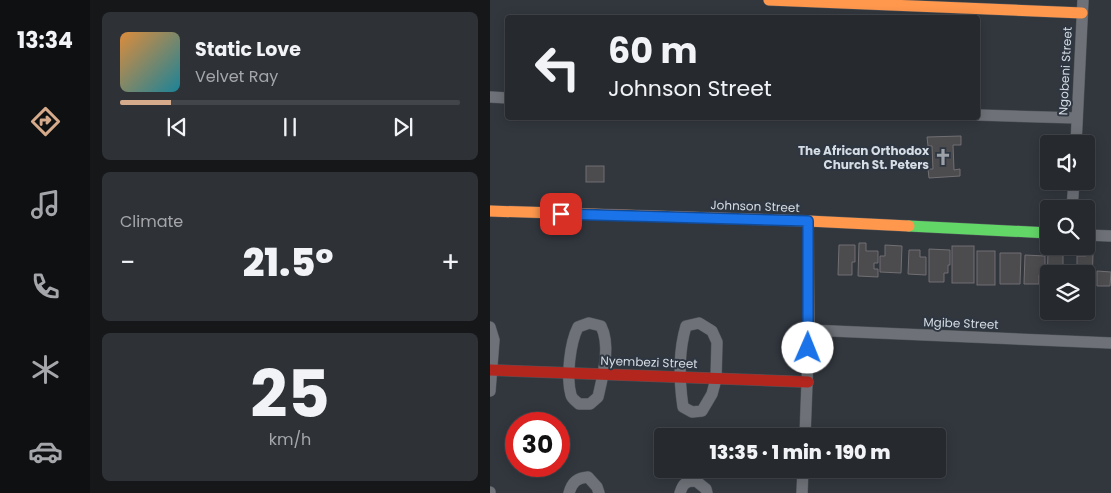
<!DOCTYPE html>
<html lang="en">
<head>
<meta charset="utf-8">
<style>
  body { margin:0; font-family:Poppins,sans-serif; background:#2e3136; color:#f1f3f6; height:100vh; display:flex; flex-direction:column; font-size:19px; white-space:nowrap }
  * { box-sizing:border-box; margin:0 }
  p { font-size:16px; color:#a4a6aa }
  .icon { flex:none; width:28px; height:28px; fill:none; stroke:currentColor; stroke-width:2; stroke-linecap:round; stroke-linejoin:round }
  .map { position:relative; flex:1; overflow:hidden }
  .side { display:flex; flex-direction:column; gap:12px; padding:12px; background:#151719; width:400px }
  .side>* { flex:none }
  .guide { position:absolute; left:15px; top:15px; width:475px; height:105px; border-radius:5px; box-shadow:0 2px 12px #0003,0 0 0 1px #42454a; background:#26292e; color:#f1f3f6; overflow:hidden }
  .buttons { position:absolute; left:550px; top:135px; display:grid; gap:10px }
  .buttons a { display:grid; place-items:center; width:55px; height:55px; border-radius:5px; background:#26292e; box-shadow:0 2px 12px #0003,0 0 0 1px #42454a; font-size:25px }
  .speed { position:absolute; left:15px; top:412px; display:flex; gap:10px; font-size:25px; font-weight:700; text-align:center }
  .speed>* { display:grid; place-content:center; width:65px; height:65px; border-radius:50%; background:#26292e; box-shadow:0 2px 12px #0003,0 0 0 1px #42454a; line-height:1 }
  .speed .limit { border:8px solid #d22; background:#fff; color:#111 }
  .pin { position:absolute; display:grid; place-items:center; width:42px; height:42px; color:#fff; margin:-21px; border-radius:10px; box-shadow:0 2px 8px #0006 }
  .me { position:absolute; width:55px; margin:-28px; rotate:1deg; stroke-linejoin:round; filter:drop-shadow(0 0 4px #0008) }
  .turn { display:flex; align-items:center; gap:18px; height:105px; padding:0 20px; font-size:22px }
  .turn .icon { width:65px; height:65px; stroke-width:2.5 }
  .turn b { display:block; font-size:35px; line-height:42px }
  .big { font-size:38px; font-weight:800; line-height:1.1 }
  .side .tile { flex:1; display:flex; flex-direction:column; justify-content:center; gap:8px; min-width:0; padding:0 18px; border-radius:8px; background:#2e3136 }
  .side .dial { align-items:center; gap:0 }
  .dial b { font-size:65px; line-height:1 }
  .song { display:flex; align-items:center; gap:15px }
  .cover { width:60px; height:60px; border-radius:8px; background:linear-gradient(135deg,hsl(30 70% 55%),hsl(190 70% 35%)) }
  .played { height:5px; border-radius:2px; background:linear-gradient(90deg,#d6ab8b 15%,#42454a 15%) }
  .keys { display:flex; justify-content:space-around; direction:ltr }
  .heat { display:flex; justify-content:space-between; align-items:center; font-size:28px; direction:ltr }
  .trip { position:absolute; left:164px; top:428px; width:292px; height:50px; border-radius:5px; background:#26292e; box-shadow:0 2px 12px #0003,0 0 0 1px #42454a; font-weight:800; line-height:50px; text-align:center }
  main { display:flex; flex:1; min-height:0 }
  .dock { display:flex; flex-direction:column; width:90px; justify-content:space-around; align-items:center; background:#0f1012; color:#a4a6aa }
  .dock .icon { width:35px; height:35px }
  .dock .active { color:#d6ab8b }
  .dock b { font-size:22px; color:#f1f3f6 }
  .map>svg:first-child { display:block }
</style>
</head>
<body>
<main>
<nav class="dock">
<b>13:34</b>
<svg class="icon active" aria-label="directions" viewBox="0 0 24 24"><path d="M12 3l9 9-9 9-9-9zM9 14v-3h6M13 9l2 2-2 2"/></svg>
<svg class="icon" aria-label="music" viewBox="0 0 24 24"><path d="M9 18V5l10-2v13"/><circle cx="6" cy="18" r="3"/><circle cx="16" cy="16" r="3"/></svg>
<svg class="icon" aria-label="phone" viewBox="0 0 24 24"><path d="M5 4h4l2 5-3 2q2 4 5 5l2-3 5 2v4C11 20 4 13 5 4z"/></svg>
<svg class="icon" aria-label="climate" viewBox="0 0 24 24"><path d="M12 3v18M4 7l16 10M4 17L20 7"/></svg>
<svg class="icon" aria-label="car" viewBox="0 0 24 24"><path d="M5 17H2v-5l4-1 3-4h7l3 4 3 1v5h-3M9 17h6M6 11h13"/><circle cx="7" cy="17" r="2"/><circle cx="17" cy="17" r="2"/></svg>
</nav>
<section class="side">
<div class="tile">
<div class="song"><i class="cover"></i><div><b>Static Love</b><p>Velvet Ray</p></div></div>
<div class="played"></div>
<div class="keys"><svg class="icon" aria-label="previous" viewBox="0 0 24 24"><path d="M18 5L8 12l10 7zM5 5v14"/></svg><svg class="icon" aria-label="pause" viewBox="0 0 24 24"><path d="M8 5v14M16 5v14"/></svg><svg class="icon" aria-label="next" viewBox="0 0 24 24"><path d="M6 5l10 7-10 7zM19 5v14"/></svg></div>
</div>
<div class="tile"><p>Climate</p>
<div class="heat"><a>−</a><b class="big">21.5°</b><a>+</a></div>
</div>
<div class="tile dial"><b>25</b><p>km/h</p></div>
</section>
<div class="map">
<svg width="621" height="493" viewBox="0 0 621 493">
  <rect width="100%" height="100%" fill="#32373e"/>
  <g fill="#4c4b4e" stroke="#716f72">
    <polygon points="471,136 471,145 463,145 464,170 470,169 470,176 439,178 438,169 443,169 442,146 438,146 437,137"/>
    <rect x="96" y="166" width="18" height="16"/>
    <polygon points="369,243 376,243 376,251 388,251 388,263 384,263 384,269 388,269 388,277 368,276"/>
    <polygon points="349,245 365,245 365,262 362,262 362,275 348,275"/>
    <polygon points="395,245 412,246 411,273 390,272 390,256 395,256"/>
    <rect x="462" y="246" width="22" height="37"/>
    <polygon points="439,249 460,250 460,265 458,265 458,273 454,273 454,282 439,282"/>
    <polygon points="419,250 430,250 430,257 436,257 436,275 418,274"/>
    <rect x="487" y="251" width="18" height="34"/>
    <polygon points="558,252 573,253 573,265 579,265 578,274 559,274 559,285 557,285"/>
    <polygon points="510,253 531,253 530,284 510,284"/>
    <polygon points="597,253 603,253 602,287 596,287 596,274 581,274 583,266 587,267 587,256 596,256"/>
    <polygon points="535,255 555,256 555,269 552,268 552,275 549,275 549,284 534,284"/>
    <polygon points="607,271 621,272 620,286 607,286"/>
  </g>
  <g fill="none" stroke-linecap="round" stroke-linejoin="round">
    <g stroke="#50555a" stroke-width="12">
      <g id="street">
        <polyline points="0,97 18,98"/>
        <polyline points="488,115 587,118"/>
        <polyline points="586,144 593,0"/>
        <polyline points="582,209 584,181"/>
        <polyline points="596,235 621,236"/>
        <path d="M99 323 111 326C121 346 113 375 108 397L100 404H89C86 401 82 399 81 395 76 377 80 343 88 327Z"/>
        <path d="M209 323 222 331 227 342 226 379 222 394 212 411 202 412 193 407C189 380 188 353 196 326Z"/>
        <polyline points="0,327 4,340 0,391"/>
        <polyline points="319,330 621,343"/>
        <polyline points="315,436 319,330 318,221"/>
        <polyline points="0,492 0,493"/>
        <path d="M79 493C82 482 87 478 98 477L107 487 109 493"/>
        <path d="M190 493C193 483 196 481 206 481L216 489 217 493"/>
        <polyline points="312,493 313,469"/>
      </g>
    </g>
    <g stroke="#50555a" stroke-width="12">
      <polyline id="fast" points="419,226 559,233"/>
    </g>
    <g stroke="#50555a" stroke-width="12">
      <g id="slow">
        <polyline points="279,0 592,13"/>
        <polyline points="0,211 318,221 419,226"/>
      </g>
    </g>
    <g stroke="#50555a" stroke-width="12">
      <polyline id="jam" points="0,370 318,382"/>
    </g>
    <use href="#street" stroke="#6e7278" stroke-width="11"/>
    <use href="#fast" stroke="#63d668" stroke-width="11"/>
    <use href="#slow" stroke="#ff974d" stroke-width="11"/>
    <use href="#jam" stroke="#b3261e" stroke-width="11"/>
  </g>
  <g fill="none" stroke-linecap="round" stroke-linejoin="round">
    <g stroke="#114b97" stroke-width="12">
      <polyline id="route" points="71,214 318,221 318,348"/>
    </g>
    <use href="#route" stroke="#1a73e8" stroke-width="9"/>
  </g>
  <defs>
    <g id="church-bare" transform="scale(1.35)"><path d="M-1.2-6h2.4v3.5h3.3v2.4h-3.3V6h-2.4V-.1h-3.3v-2.4h3.3Z" fill="#9da2a9" stroke="#2e3642" stroke-width="2.5" paint-order="stroke"/></g>
  </defs>
  <g fill-rule="evenodd">
    <use href="#church-bare" x="453" y="157"/>
  </g>
  <g text-anchor="middle" dominant-baseline="central" stroke-width="4" stroke-linejoin="round" paint-order="stroke">
    <g font-size="12" fill="#d6dce3" stroke="#2e3642">
      <text transform="translate(575 71) rotate(-87)">Ngobeni Street</text>
      <text transform="translate(265 206) rotate(2)">Johnson Street</text>
      <text transform="translate(471 323) rotate(2)">Mgibe Street</text>
      <text transform="translate(159 362) rotate(2)">Nyembezi Street</text>
    </g>
    <g font-size="12" font-weight="bold" fill="#d6dce3" stroke="#2e3642" text-anchor="end">
      <text x="439" y="150">The African Orthodox<tspan x="439" dy="14">Church St. Peters</tspan></text>
    </g>
  </g>
</svg>
<div class="buttons">
<a><svg class="icon" aria-label="sound" viewBox="0 0 24 24"><path d="M4 9h4l5-4v14l-5-4H4zM17 9q2 3 0 6"/></svg></a>
<a><svg class="icon" aria-label="search" viewBox="0 0 24 24"><circle cx="10" cy="10" r="6"/><path d="M15 15l6 6"/></svg></a>
<a><svg class="icon" aria-label="layers" viewBox="0 0 24 24"><path d="M12 4l9 5-9 5-9-5zM3 14l9 5 9-5"/></svg></a>
</div>
<div class="speed"><div class="limit">30</div></div>
<div class="pin" style="left:71px;top:214px;background:#d93025"><svg class="icon" aria-label="arrive" viewBox="0 0 24 24"><path d="M6 21V4h12l-3 4 3 4H6"/></svg></div>
<svg class="me" style="left:318px;top:348px" viewBox="-20 -20 40 40"><circle r="19" fill="#fff"/><path d="M0-13L10 11 0 6-10 11z" fill="#1a73e8"/></svg>
<div class="trip">13:35 · 1 min · 190 m</div>
<div class="guide">
<div class="turn"><svg class="icon" aria-label="left" viewBox="0 0 24 24"><path d="M17 20v-9H6M10 6l-5 5 5 5"/></svg><div><b>60 m</b>Johnson Street</div></div>
</div>
</div>
</main>
</body>
</html>
